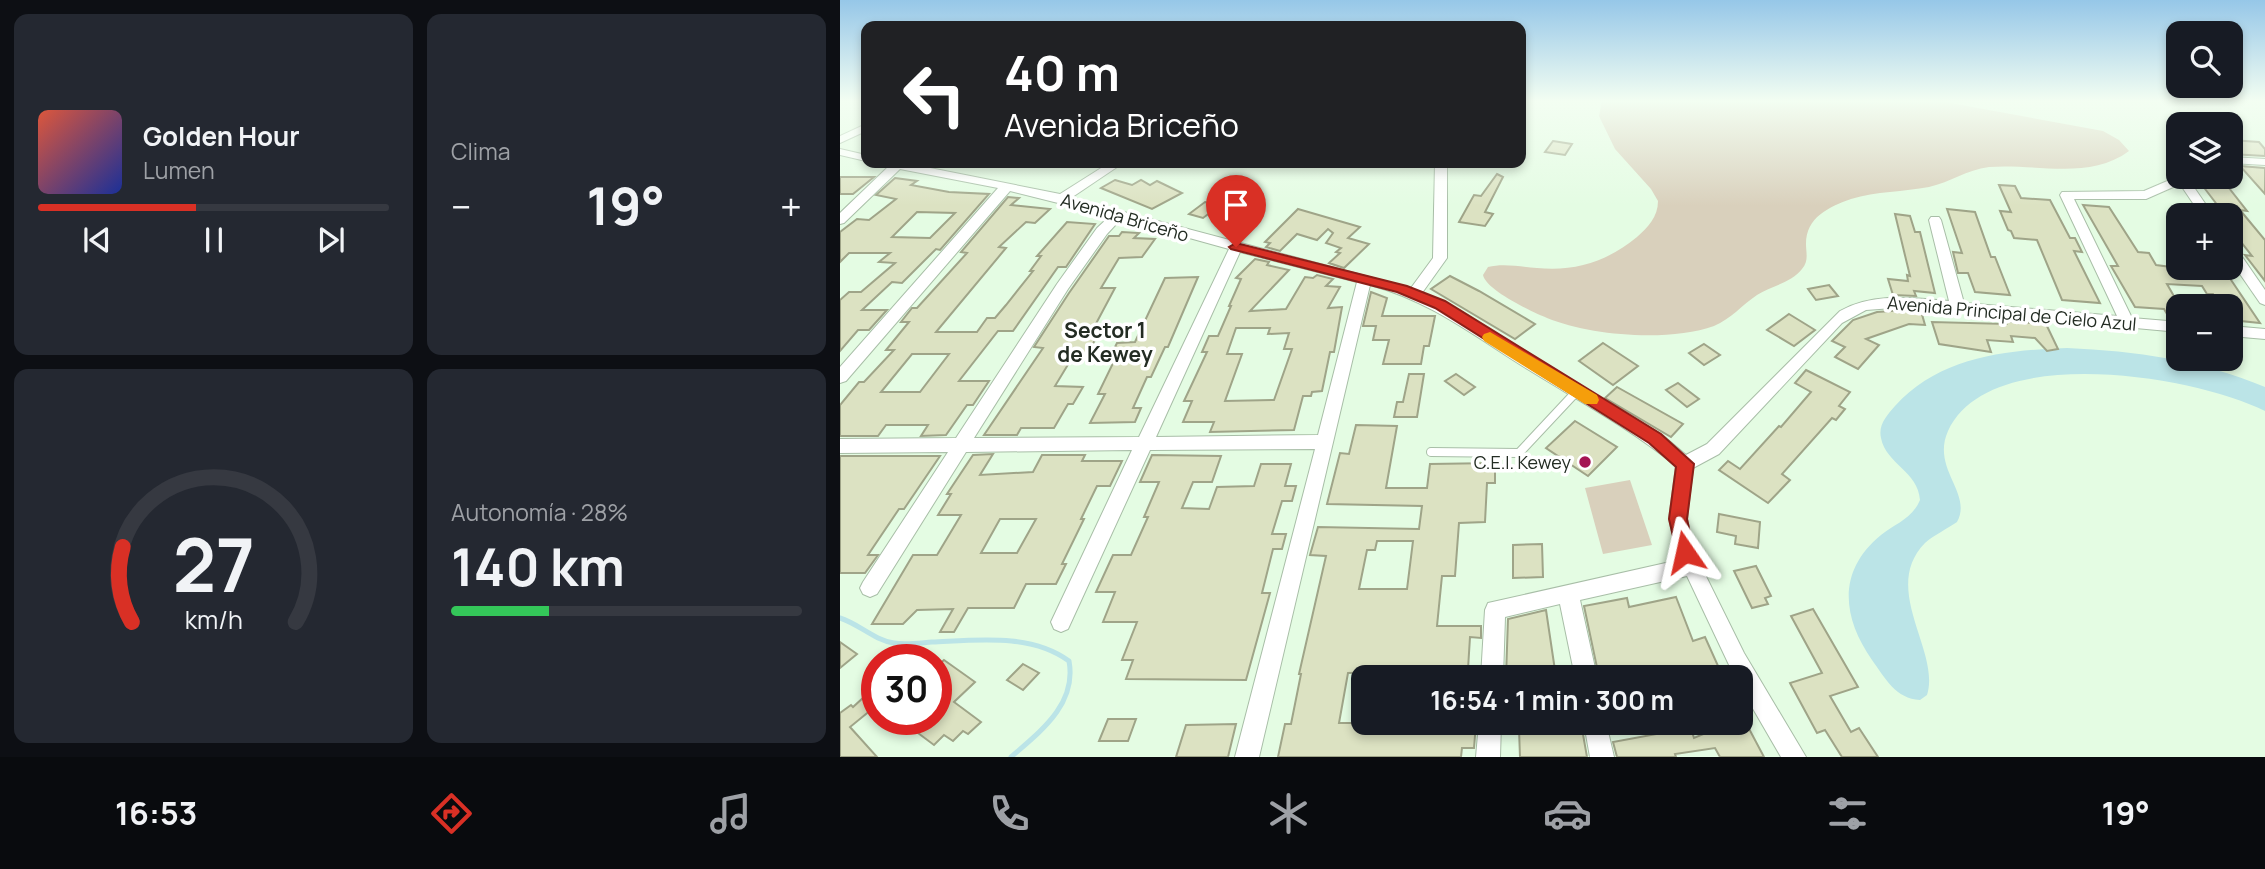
<!DOCTYPE html>
<html lang="es">
<head>
<meta charset="utf-8">
<style>
  body { margin:0; font-family:Manrope,sans-serif; background:#242831; color:#f1f3f6; height:100vh; display:flex; flex-direction:column; font-size:26px; white-space:nowrap }
  * { box-sizing:border-box; margin:0 }
  p { font-size:23px; color:#9ea1a6 }
  .icon { flex:none; width:38px; height:38px; fill:none; stroke:currentColor; stroke-width:2; stroke-linecap:round; stroke-linejoin:round }
  .map { position:relative; flex:1; overflow:hidden }
  .drawer { display:flex; flex-direction:column; gap:14px; padding:14px; background:#0d0f14; width:840px }
  .drawer>* { flex:none }
  .banner { position:absolute; left:21px; top:21px; width:665px; height:147px; border-radius:14px; box-shadow:0 4px 10px #0003; background:#202124; color:#fff; overflow:hidden }
  .fabs { position:absolute; left:1326px; top:21px; display:grid; gap:14px }
  .fabs a { display:grid; place-items:center; width:77px; height:77px; border-radius:14px; background:#171b24; box-shadow:0 4px 10px #0003; font-size:35px }
  .speed { position:absolute; left:21px; top:644px; display:flex; gap:14px; font-size:35px; font-weight:700; text-align:center }
  .speed>* { display:grid; place-content:center; width:91px; height:91px; border-radius:50%; background:#171b24; box-shadow:0 4px 10px #0003; line-height:1 }
  .speed .limit { border:10px solid #d22; background:#fff; color:#111 }
  .pin { position:absolute; display:grid; place-items:center; width:60px; height:60px; color:#fff; margin:-72px -30px; border-radius:50% 50% 50% 0; rotate:-45deg; box-shadow:0 0 7px #0007 }
  .pin .icon { rotate:45deg }
  .me { position:absolute; width:77px; margin:-38px; rotate:349deg; stroke-linejoin:round; filter:drop-shadow(0 0 5px #0008) }
  .turn { display:flex; align-items:center; gap:24px; height:147px; padding:0 28px; font-size:32px }
  .turn .icon { width:91px; height:91px; stroke-width:2.5 }
  .turn b { display:block; font-size:49px; line-height:60px }
  .big { font-size:52px; font-weight:700; line-height:1.1 }
  .drawer .card { flex:1; display:flex; flex-direction:column; justify-content:center; gap:10px; min-width:0; padding:0 24px; border-radius:14px; background:#242831 }
  .drawer .dial { align-items:center; gap:0 }
  .dial svg { height:182px; overflow:visible; fill:none; stroke:#363941; stroke-width:7; stroke-linecap:round; text-anchor:middle }
  .dial text { fill:#f1f3f6; stroke:none }
  .song { display:flex; align-items:center; gap:21px }
  .cover { width:84px; height:84px; border-radius:10px; background:linear-gradient(135deg,hsl(10 70% 55%),hsl(230 70% 35%)) }
  .played { height:7px; border-radius:4px; background:linear-gradient(90deg,#d93025 45%,#363941 45%) }
  .keys { display:flex; justify-content:space-around; direction:ltr }
  .heat { display:flex; justify-content:space-between; align-items:center; font-size:38px; direction:ltr }
  .charge { height:10px; border-radius:5px; background:linear-gradient(90deg,#34c759 28%,#363941 0) }
  .drawer .tiles { flex:1; display:grid; gap:14px; grid-template-columns:repeat(2,1fr) }
  .trip { position:absolute; left:511px; top:665px; width:402px; height:70px; border-radius:14px; background:#171b24; box-shadow:0 4px 10px #0003; font-weight:700; line-height:70px; text-align:center }
  .tabs { display:flex; height:112px; justify-content:space-around; align-items:center; background:#090b0e; color:#9ea1a6 }
  .tabs .icon { width:49px; height:49px }
  .tabs .on { color:#d93025 }
  .tabs b { font-size:32px; color:#f1f3f6 }
  main { display:flex; flex:1; min-height:0 }
  .map>svg:first-child { display:block }
</style>
</head>
<body>
<main>
<section class="drawer">
<div class="tiles">
<div class="card">
<div class="song"><i class="cover"></i><div><b>Golden Hour</b><p>Lumen</p></div></div>
<div class="played"></div>
<div class="keys"><svg class="icon" aria-label="previous" viewBox="0 0 24 24"><path d="M18 5L8 12l10 7zM5 5v14"/></svg><svg class="icon" aria-label="pause" viewBox="0 0 24 24"><path d="M8 5v14M16 5v14"/></svg><svg class="icon" aria-label="next" viewBox="0 0 24 24"><path d="M6 5l10 7-10 7zM19 5v14"/></svg></div>
</div>
<div class="card"><p>Clima</p>
<div class="heat"><a>−</a><b class="big">19°</b><a>+</a></div>
</div>
<div class="card dial"><svg viewBox="0 0 100 80">
<path d="M14 69A42 42 0 1 1 86 69"/>
<path d="M14 69A42 42 0 0 1 10 36" stroke="#d93025"/>
<text x="50" y="56" font-size="32" font-weight="700">27</text>
<text x="50" y="72" font-size="11">km/h</text>
</svg></div>
<div class="card"><p>Autonomía · 28%</p><b class="big">140 km</b><div class="charge"></div></div>
</div>
</section>
<div class="map">
<svg width="1425" height="757" viewBox="0 0 1425 757">
  <rect width="100%" height="100%" fill="#e4fce3"/>
  <g fill="#d9d0bc">
    <path d="M762 100H1094L1263 131 1279 140 1289 151C1249 181 1195 163 1149 167 1126 170 1111 182 1089 187 1064 192 1036 191 1011 199 989 207 966 217 966 244 966 253 969 261 962 269 951 283 931 286 917 295 902 305 891 319 874 326 829 342 751 336 707 318 692 312 646 290 643 275L648 267C664 263 681 267 697 268 735 272 768 261 797 237 808 227 818 217 818 201L811 189 775 149 759 116Z"/>
    <polygon points="790,480 812,545 763,554 745,488"/>
  </g>
  <path fill="#bbe4e7" d="M1227 348C1296 351 1361 360 1425 387V411C1356 376 1149 341 1108 431 1091 469 1133 493 1117 522 1107 529 1094 535 1085 543 1040 589 1101 651 1087 695L1080 700C1056 699 1045 678 1032 660 1002 617 997 571 1041 535 1056 523 1072 519 1080 500 1078 471 1046 464 1041 438 1038 425 1047 415 1055 406 1099 357 1165 350 1227 348Z"/>
  <g fill="none" stroke-linecap="round" stroke-linejoin="round">
    <path stroke="#bbe4e7" stroke-width="5" d="M0 618C19 624 34 640 54 643 66 645 79 643 92 642 137 640 191 633 229 661 237 704 201 731 171 757"/>
  </g>
  <g fill="#dce2c2" stroke="#9fa488" stroke-width="2" fill-rule="evenodd">
    <polygon points="1391,140 1419,142 1425,149 1425,156 1391,154"/>
    <polygon points="713,141 732,144 725,155 705,152"/>
    <polygon points="1400,166 1425,168 1425,194"/>
    <polygon points="657,174 663,177 645,212 653,214 645,226 619,222 634,195 641,196"/>
    <polygon points="0,177 34,177 13,194 0,194"/>
    <path d="M55 178 77 181 71 185 109 192 149 194 100 250 96 249 62 283 52 282 22 310H47L29 330H18L0 351V300L9 292H21L55 263 39 262 50 253H9L0 262V232L17 219 29 220 56 199 36 195ZM77 212 115 213 90 238 52 237Z"/>
    <polygon points="275,180 292,185 301,180 310,185 317,181 342,193 312,209 261,188"/>
    <polygon points="1359,181 1385,183 1407,211 1400,210 1425,240 1425,281 1405,255 1412,256 1394,233 1399,233 1391,224 1391,215 1385,215"/>
    <polygon points="1159,185 1175,186 1181,198 1210,200 1230,238 1235,238 1242,252 1234,251 1260,303 1222,300 1197,240 1174,238 1171,231 1168,230 1160,211 1171,212"/>
    <path d="M168 197 179 198 171 205 210 209 195 223 186 222 159 247 166 248 96 332H137L147 318H155L166 305 193 271H190L201 256H197L227 222 255 224 226 267H218L173 331H158L119 381H149L133 405H127L106 435 81 436 88 425H46L38 436H0V405L19 382H24L54 350H46L69 322H61L72 308H77L127 253 121 252ZM72 354H109L80 392H41Z"/>
    <polygon points="365,202 379,206 363,218 349,214"/>
    <polygon points="1243,205 1269,207 1298,252 1309,253 1316,265 1339,268 1383,268 1420,323 1391,320 1391,306 1381,306 1373,294 1367,294 1362,286 1327,284 1339,305 1339,319 1330,319 1324,309 1295,307 1271,266 1278,266"/>
    <polygon points="458,209 520,227 508,238 529,244 504,268 489,263 500,253 496,252 501,248 486,243 493,233 488,229 477,240 457,234 440,251 426,247 430,243 425,242"/>
    <polygon points="1107,209 1135,212 1151,257 1155,257 1170,295 1135,292 1128,273 1118,273 1113,252 1122,253"/>
    <polygon points="1055,214 1070,216 1075,232 1080,232 1095,293 1074,291 1076,296 1053,295 1048,279 1068,281 1067,275 1070,276"/>
    <polygon points="282,232 299,233 294,238 315,239 302,257 279,258 261,288 275,288 251,333 259,333 247,354 235,353 215,386 243,387 233,404 228,404 214,428 181,428 177,435 144,435 203,348 194,347 229,293 269,236 279,236"/>
    <path d="M415 259 429 262 427 265 449 270 410 311 446 309 465 277 473 278 477 275 493 279 486 286 500 287 488 308 502 307 494 352H490L482 391 472 392 471 396H463L454 430 370 432 374 422H343L352 401H344L367 352H362L369 336H378L391 306H389L401 279 396 278ZM396 328H430L428 334 449 333 444 349H452L434 400 385 401 402 354H387Z"/>
    <polygon points="610,276 639,291 695,324 675,339 591,289"/>
    <polygon points="358,277 328,347 325,347 311,377 307,377 293,408 301,408 295,422 250,423 265,394 258,394 277,355 271,355 277,343 295,342 325,278"/>
    <polygon points="989,285 998,296 976,300 968,289"/>
    <polygon points="531,292 547,298 542,316 595,316 589,346 584,346 581,364 543,364 549,340 533,340 536,326 523,326"/>
    <polygon points="1066,310 1081,311 1085,325 1069,324 1026,339 1039,345 1018,369 995,357 1005,347 992,341 1013,320 1037,312"/>
    <polygon points="949,314 975,330 954,346 927,330"/>
    <polygon points="1164,321 1206,324 1218,349 1207,351 1195,338 1171,336 1173,342 1147,340 1151,352 1099,344 1092,322 1166,324"/>
    <polygon points="763,343 798,366 773,385 739,361"/>
    <polygon points="864,344 880,355 864,365 849,353"/>
    <polygon points="966,370 1010,392 999,406 1005,409 996,420 992,418 942,474 950,480 928,503 879,470 888,461 900,469 939,426 941,427 971,392 955,383"/>
    <polygon points="569,374 584,374 577,417 554,417 557,402 563,402"/>
    <polygon points="616,374 635,387 624,395 605,381"/>
    <polygon points="838,383 859,399 847,407 826,390"/>
    <polygon points="777,387 843,424 831,437 765,398"/>
    <polygon points="735,421 777,447 748,476 706,448"/>
    <path d="M516 425 557 426 546 488H587L590 464 655 463V483H647L645 522 619 523 615 576H602L597 626H641V638L630 637 628 669 508 673 499 723H636L634 748H622L621 757H438L445 724H451L461 674H459L486 556 470 555 478 527 579 529 582 506 487 504 500 453 509 454ZM537 541H573L567 589H519L527 550H535Z"/>
    <path d="M153 454 140 475 193 472 202 455H245L242 461H282L270 486H257L241 519H244L222 564H226L216 584H186L174 608H128L114 632H100L113 609 77 610 63 624H32L73 555H97L121 515H98L111 494H107L133 455ZM160 519H196L177 553H141Z"/>
    <polygon points="312,455 381,456 372,482 353,482 342,508 369,509 377,487 414,486 421,464 451,464 445,486 456,486 452,501 442,501 432,534 446,534 442,549 433,549 422,593 430,593 406,680 286,679 293,660 282,660 297,622 263,622 275,592 256,592 273,555 291,555 308,517 304,517 319,482 300,482"/>
    <polygon points="0,456 100,456 64,509 59,509 28,555 38,555 25,573 0,573"/>
    <polygon points="879,514 920,522 918,548 895,544 896,536 877,532"/>
    <polygon points="702,544 703,577 673,578 673,545"/>
    <polygon points="916,566 931,596 925,598 928,604 912,608 894,571"/>
    <polygon points="836,597 853,641 865,637 883,677 759,677 744,606 787,598 789,607"/>
    <polygon points="973,609 1018,687 990,696 1011,732 1019,728 1038,757 1002,757 985,730 977,733 950,683 982,673 951,616"/>
    <polygon points="706,610 716,677 666,677 668,619"/>
    <polygon points="0,642 17,654 0,668"/>
    <polygon points="104,660 135,682 114,702 141,722 128,734 123,731 113,741 104,735 94,745 78,733 96,719 103,709 96,704 96,667"/>
    <polygon points="183,664 199,673 183,690 167,680"/>
    <polygon points="37,685 37,705 10,727 37,757 0,757 0,713 11,705 13,707"/>
    <polygon points="268,719 296,719 288,741 259,741"/>
    <polygon points="741,723 747,757 680,757 679,729"/>
    <polygon points="819,723 849,723 854,738 890,723 906,723 924,757 880,757 875,748 835,754 836,757 777,757 773,742 822,733"/>
    <polygon points="396,724 388,757 336,757 346,725"/>
  </g>
  <g fill="none" stroke-linecap="round" stroke-linejoin="round">
    <g stroke="#a8bea7" stroke-width="10">
      <polyline id="service" points="591,452 679,453 737,391"/>
    </g>
    <g stroke="#a8bea7" stroke-width="2">
      <g id="minor">
        <polygon points="26,124 26,131 0,143 0,136"/>
        <polygon points="0,149 26,155 26,161 0,155"/>
        <polygon points="1391,157 1425,159 1425,165 1391,163"/>
        <path d="M43 163H65L220 194 269 163H283L231 198 571 288 593 258 595 163H607V258L582 293 621 311 667 342 821 434 846 455 867 444 1000 311C1034 292 1072 298 1109 301L1089 220 1091 217H1099L1101 220 1124 303 1277 316 1220 195 1222 192 1304 191 1339 176 1352 177 1349 180 1373 215H1361L1340 184 1306 199H1234L1292 318 1339 322V332L1066 307 1026 310 1002 323 879 454 853 468 847 519 854 552 904 653 966 757H941L901 688V677H895L890 667 847 576 740 600 757 677H735L720 604 665 617 663 677H641L645 610 648 603 839 560 829 519 836 466C791 429 739 401 689 370 635 337 593 302 530 285L419 757H395L475 449 310 450 228 629 221 632 214 629 211 622 292 450 126 452 37 594 30 597 23 594 20 588 23 582 108 452 0 453V439L116 438 217 284 257 228 270 216 170 191 6 381 0 383V367L158 188 60 169 4 223 0 224V213L49 166ZM281 219 389 249 299 437 134 438 228 289 267 234ZM400 252 517 282 478 435 316 437Z"/>
        <polygon points="1391,247 1396,248 1425,290 1425,305 1420,303 1391,261"/>
        <polygon points="1391,326 1425,329 1425,339 1391,336"/>
        <polygon points="639,723 661,723 660,757 636,757"/>
        <polygon points="744,723 766,723 774,757 750,757"/>
      </g>
    </g>
    <use href="#service" stroke="#fff" stroke-width="8"/>
    <use href="#minor" fill="#fff" fill-rule="evenodd"/>
  </g>
  <linearGradient id="sky" x2="0" y2="1"><stop stop-color="#96c7e8"/><stop offset="0.49" stop-color="#f3fef2"/><stop offset="1" stop-color="#f3fef2" stop-opacity="0"/></linearGradient>
  <rect width="1425" height="206" fill="url(#sky)"/>
  <polygon fill="#d93025" stroke="#8d1f18" stroke-width="2" points="396,243 567,286 605,301 821,434 854,464 847,519 854,552 851,558 845,561 838,558 829,519 836,467 809,443 595,308 557,292 391,249 389,247"/>
  <polygon fill="#f59e0b" points="650,332 757,395 759,400 757,404 745,404 644,341 642,337 644,334"/>
  <circle fill="#a51453" stroke="#fff" stroke-width="2.5" cx="745" cy="462" r="7"/>
  <g text-anchor="middle" dominant-baseline="central" stroke-width="7" stroke-linejoin="round" paint-order="stroke">
    <g font-size="18" fill="#232c23" stroke="#fff">
      <text transform="translate(285 217) rotate(16)">Avenida Briceño</text>
      <text transform="translate(1172 313) rotate(5)">Avenida Principal de Cielo Azul</text>
    </g>
    <g font-size="18" fill="#232c23" stroke="#fff" text-anchor="end">
      <text x="731" y="462">C.E.I. Kewey</text>
    </g>
    <g font-size="21" font-weight="bold" fill="#232c23" stroke="#fff">
      <text x="265" y="330">Sector 1<tspan x="265" dy="24">de Kewey</tspan></text>
    </g>
  </g>
</svg>
<div class="fabs">
<a><svg class="icon" aria-label="search" viewBox="0 0 24 24"><circle cx="10" cy="10" r="6"/><path d="M15 15l6 6"/></svg></a>
<a><svg class="icon" aria-label="layers" viewBox="0 0 24 24"><path d="M12 4l9 5-9 5-9-5zM3 14l9 5 9-5"/></svg></a>
<a>+</a>
<a>−</a>
</div>
<div class="speed"><div class="limit">30</div></div>
<div class="pin" style="left:396px;top:247px;background:#d93025"><svg class="icon" aria-label="arrive" viewBox="0 0 24 24"><path d="M6 21V4h12l-3 4 3 4H6"/></svg></div>
<svg class="me" style="left:845px;top:552px" viewBox="-20 -20 40 40"><path d="M0-17L14 15 0 8-14 15z" fill="#d93025" stroke="#fff" stroke-width="4"/></svg>
<div class="trip">16:54 · 1 min · 300 m</div>
<div class="banner">
<div class="turn"><svg class="icon" aria-label="left" viewBox="0 0 24 24"><path d="M17 20v-9H6M10 6l-5 5 5 5"/></svg><div><b>40 m</b>Avenida Briceño</div></div>
</div>
</div>
</main>
<nav class="tabs">
<b>16:53</b>
<svg class="icon on" aria-label="directions" viewBox="0 0 24 24"><path d="M12 3l9 9-9 9-9-9zM9 14v-3h6M13 9l2 2-2 2"/></svg>
<svg class="icon" aria-label="music" viewBox="0 0 24 24"><path d="M9 18V5l10-2v13"/><circle cx="6" cy="18" r="3"/><circle cx="16" cy="16" r="3"/></svg>
<svg class="icon" aria-label="phone" viewBox="0 0 24 24"><path d="M5 4h4l2 5-3 2q2 4 5 5l2-3 5 2v4C11 20 4 13 5 4z"/></svg>
<svg class="icon" aria-label="climate" viewBox="0 0 24 24"><path d="M12 3v18M4 7l16 10M4 17L20 7"/></svg>
<svg class="icon" aria-label="car" viewBox="0 0 24 24"><path d="M5 17H2v-5l4-1 3-4h7l3 4 3 1v5h-3M9 17h6M6 11h13"/><circle cx="7" cy="17" r="2"/><circle cx="17" cy="17" r="2"/></svg>
<svg class="icon" aria-label="filters" viewBox="0 0 24 24"><path d="M4 7h16M4 17h16"/><circle cx="9" cy="7" r="2"/><circle cx="15" cy="17" r="2"/></svg>
<b>19°</b>
</nav>
</body>
</html>
